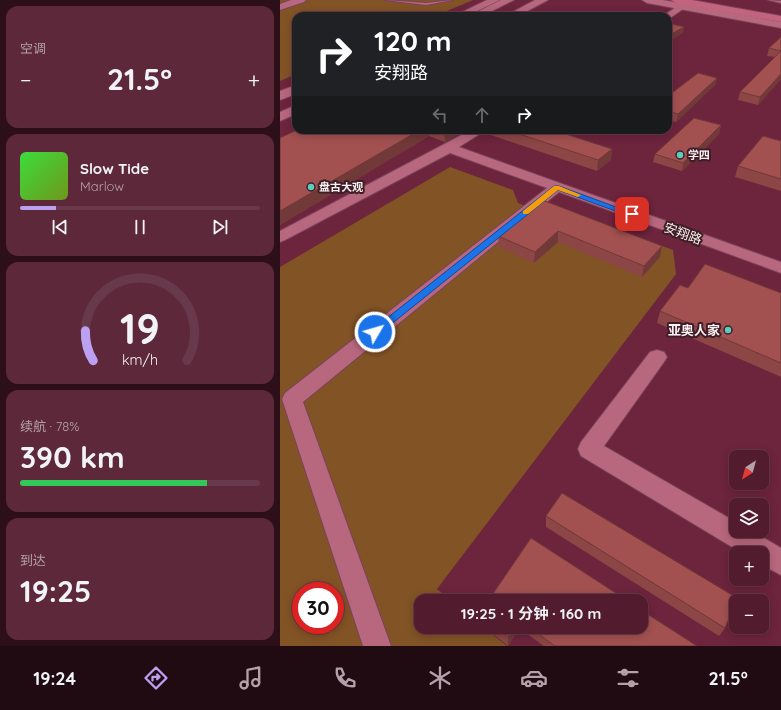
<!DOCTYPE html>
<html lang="zh">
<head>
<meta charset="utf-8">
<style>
  body { margin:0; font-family:Quicksand,"Noto Sans SC",sans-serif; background:#5c283a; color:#f1f3f6; height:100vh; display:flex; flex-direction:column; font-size:15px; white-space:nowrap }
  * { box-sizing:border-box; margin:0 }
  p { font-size:13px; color:#b5a1aa }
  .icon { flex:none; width:22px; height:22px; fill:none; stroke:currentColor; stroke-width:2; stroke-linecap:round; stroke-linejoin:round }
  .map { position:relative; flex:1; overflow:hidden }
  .details { display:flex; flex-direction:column; gap:6px; padding:6px; background:#2d0f19; width:280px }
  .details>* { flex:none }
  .banner { position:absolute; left:12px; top:12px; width:380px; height:122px; border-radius:12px; box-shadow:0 2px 10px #0003,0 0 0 1px #68394a; background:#202124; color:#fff; overflow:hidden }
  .needle { width:26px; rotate:216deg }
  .controls { position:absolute; left:449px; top:450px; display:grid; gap:8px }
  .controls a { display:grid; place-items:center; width:40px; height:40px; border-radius:8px; background:#521b2e; box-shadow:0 2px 10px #0003,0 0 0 1px #68394a; font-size:20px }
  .speed { position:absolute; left:12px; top:582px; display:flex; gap:8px; font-size:20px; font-weight:700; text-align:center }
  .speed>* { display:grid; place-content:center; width:52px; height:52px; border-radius:50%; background:#521b2e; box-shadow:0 2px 10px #0003,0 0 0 1px #68394a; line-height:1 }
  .speed .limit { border:6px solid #d22; background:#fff; color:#111 }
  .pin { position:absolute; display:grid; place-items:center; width:34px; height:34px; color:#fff; margin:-17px; border-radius:8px; box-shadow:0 2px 6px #0006 }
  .me { position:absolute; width:44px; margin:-22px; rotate:52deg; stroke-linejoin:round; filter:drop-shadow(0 0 3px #0008) }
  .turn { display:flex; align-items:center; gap:14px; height:84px; padding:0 16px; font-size:18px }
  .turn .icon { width:52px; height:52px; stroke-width:2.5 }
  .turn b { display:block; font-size:28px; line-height:34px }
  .lanes { display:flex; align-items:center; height:38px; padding:0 16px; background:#0003; justify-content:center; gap:20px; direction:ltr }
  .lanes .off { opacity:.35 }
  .big { font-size:30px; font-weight:700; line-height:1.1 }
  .details .widget { flex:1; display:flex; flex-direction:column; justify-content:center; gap:6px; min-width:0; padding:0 14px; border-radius:12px; background:#5c283a }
  .details .dial { align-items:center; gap:0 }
  .dial svg { height:104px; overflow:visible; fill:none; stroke:#68394a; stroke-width:7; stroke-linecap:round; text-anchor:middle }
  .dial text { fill:#f1f3f6; stroke:none }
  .song { display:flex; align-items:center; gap:12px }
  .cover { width:48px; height:48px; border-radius:6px; background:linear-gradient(135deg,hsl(120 70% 55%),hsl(80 70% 35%)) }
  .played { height:4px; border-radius:2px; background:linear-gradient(90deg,#bca0f2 15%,#68394a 15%) }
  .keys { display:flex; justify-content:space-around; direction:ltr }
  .heat { display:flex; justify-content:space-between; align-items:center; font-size:22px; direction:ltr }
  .charge { height:6px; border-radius:3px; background:linear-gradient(90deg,#34c759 78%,#68394a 0) }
  .trip { position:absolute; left:134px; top:594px; width:234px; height:40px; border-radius:12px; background:#521b2e; box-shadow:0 2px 10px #0003,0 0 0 1px #68394a; font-weight:700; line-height:40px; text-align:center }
  .menu { display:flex; height:64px; justify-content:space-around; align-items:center; background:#210b12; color:#b5a1aa }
  .menu .icon { width:28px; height:28px }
  .menu .on { color:#bca0f2 }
  .menu b { font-size:18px; color:#f1f3f6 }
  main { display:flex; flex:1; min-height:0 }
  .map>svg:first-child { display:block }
</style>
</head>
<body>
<main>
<section class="details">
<div class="widget"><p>空调</p>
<div class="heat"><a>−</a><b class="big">21.5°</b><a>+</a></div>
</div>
<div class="widget">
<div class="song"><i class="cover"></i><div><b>Slow Tide</b><p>Marlow</p></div></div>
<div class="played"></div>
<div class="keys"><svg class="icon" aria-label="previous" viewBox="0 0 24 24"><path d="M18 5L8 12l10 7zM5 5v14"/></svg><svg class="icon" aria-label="pause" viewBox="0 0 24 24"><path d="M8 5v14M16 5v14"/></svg><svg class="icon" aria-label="next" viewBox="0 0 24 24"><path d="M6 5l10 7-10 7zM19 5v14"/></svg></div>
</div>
<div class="widget dial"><svg viewBox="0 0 100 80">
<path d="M14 69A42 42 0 1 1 86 69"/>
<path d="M14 69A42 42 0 0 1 8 46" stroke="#bca0f2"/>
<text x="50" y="56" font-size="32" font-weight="700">19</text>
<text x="50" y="72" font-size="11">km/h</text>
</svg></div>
<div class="widget"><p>续航 · 78%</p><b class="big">390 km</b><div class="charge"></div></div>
<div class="widget"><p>到达</p><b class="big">19:25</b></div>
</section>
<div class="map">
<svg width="501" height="646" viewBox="0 0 501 646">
  <rect width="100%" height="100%" fill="#6d243d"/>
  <g fill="#825325" fill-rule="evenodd">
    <polygon points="0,0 193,0 155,16 16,16 16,74 0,81"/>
    <path d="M170 167 233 190 238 203 256 211 273 205 393 250 396 274 157 589 171 601H141V627H203L227 646H0V267ZM21 591H55V625H21Z"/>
  </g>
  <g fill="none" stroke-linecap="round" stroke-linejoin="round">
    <g stroke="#7a425a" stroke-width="2">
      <g id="service">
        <polygon points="105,0 146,3 173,0 146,5"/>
        <polygon points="488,0 501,1 501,3"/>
      </g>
    </g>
    <g stroke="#7a425a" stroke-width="2">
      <g id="minor">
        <polygon points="399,5 406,7 390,18 383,16"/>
        <polygon points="191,130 206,130 179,147 501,262 501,273 279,192 23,402 111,646 83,646 2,399 5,393 267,188 170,153 5,240 0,242 0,231"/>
        <polygon points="377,350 384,352 387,357 384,362 324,446 456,522 456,531 472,531 501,548 501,575 482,565 482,553 462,553 301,456 298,449 301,442 370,352"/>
      </g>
    </g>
    <g stroke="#7a425a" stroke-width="2">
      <g id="tertiary">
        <polygon points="11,0 26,0 24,2 0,10 0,4"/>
        <polygon points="207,0 220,0 187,16 174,16"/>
        <polygon points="255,0 268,0 238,16 225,16"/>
        <polygon points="362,0 383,0 501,22 501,28 367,3"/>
        <polygon points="16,85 16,94 0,100 0,91"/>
      </g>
    </g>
    <g stroke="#7a425a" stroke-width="2">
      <g id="secondary">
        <polygon points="221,0 234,0 202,16 189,16"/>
        <polygon points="16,105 16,114 0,121 0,112"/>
      </g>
    </g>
    <g stroke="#7a425a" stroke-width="2">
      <polygon id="trunk" points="391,0 412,0 501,16 501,22 396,3"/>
    </g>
    <use href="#service" fill="#b7677e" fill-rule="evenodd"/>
    <use href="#minor" fill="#b7677e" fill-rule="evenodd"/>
    <use href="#tertiary" fill="#b7677e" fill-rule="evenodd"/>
    <use href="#secondary" fill="#b7677e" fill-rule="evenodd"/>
    <use href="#trunk" fill="#c26380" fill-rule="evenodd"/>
  </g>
  <g fill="#8b4645">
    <polygon points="501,37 501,79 478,105 458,100 460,92 495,57 487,56 489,48"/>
    <polygon points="437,78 435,85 396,122 388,120 388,96"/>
    <polygon points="441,125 439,134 402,171 373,162 375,154"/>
    <polygon points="17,130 185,130 165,142 149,136 0,225 0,138"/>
    <polygon points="204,130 273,130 332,149 331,160 317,171 205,133"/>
    <polygon points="501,141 501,191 455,177 458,166"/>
    <polygon points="258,204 380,257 362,277 278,242 254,263 219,247 218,236"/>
    <polygon points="408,288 501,293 501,377 377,323 380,311"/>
    <polygon points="266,516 445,628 439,636 266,527"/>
    <polygon points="204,627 361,627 417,646 264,646 239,628 228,646"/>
  </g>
  <g fill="#713938">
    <polygon points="404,27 403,33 388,43 388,36"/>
    <polygon points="501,74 501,79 478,105 480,97"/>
    <polygon points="437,78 435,85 396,122 398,114"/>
    <polygon points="441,125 439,134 402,171 403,163"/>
    <polygon points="140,130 148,130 149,136 0,225 0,211"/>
    <polygon points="167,130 185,130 165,142 164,131"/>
    <polygon points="332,149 331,160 317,171 318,160"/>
    <polygon points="278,231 278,242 254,263 255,252"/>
    <polygon points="382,246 380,257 362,277 364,266"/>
    <polygon points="234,627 239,627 239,628 228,646 228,637"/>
  </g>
  <g fill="#a25150" stroke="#713938">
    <polygon points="388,23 404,27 388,36"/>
    <polygon points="501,37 501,74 480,97 460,92 501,51 489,48"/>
    <polygon points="418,73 437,78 398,114 388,111 388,96"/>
    <polygon points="414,118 441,125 403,163 375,154"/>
    <polygon points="17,130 140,130 0,211 0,138"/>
    <polygon points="227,130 273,130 332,149 318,160"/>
    <polygon points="483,136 501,141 501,179 458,166"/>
    <polygon points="265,201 382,246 364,266 278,231 255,252 218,236 258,204"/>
    <polygon points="425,264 501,293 501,363 380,311 400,285 408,288"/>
    <polygon points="282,493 457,598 445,628 266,516"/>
    <polygon points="251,538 348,601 208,601"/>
    <polygon points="361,610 417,646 275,646 249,627 361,627"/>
    <polygon points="214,627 234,627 228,637"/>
  </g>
  <polygon fill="#1a73e8" stroke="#114b97" points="274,186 279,186 355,214 349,216 278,190 99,334 92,334 92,330"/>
  <polygon fill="#f59e0b" points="274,186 279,186 301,195 298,197 278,190 248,214 243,214 243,211"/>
  <g fill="#5acebd" stroke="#3e1d26" stroke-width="1.5">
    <circle cx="400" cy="155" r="4"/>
    <circle cx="31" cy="187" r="4"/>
    <circle cx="448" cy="330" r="4"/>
  </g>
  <g text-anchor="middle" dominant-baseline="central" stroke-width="4" stroke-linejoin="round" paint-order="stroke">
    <g font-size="11" font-weight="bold" fill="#f9f0f2" stroke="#3e1d26" text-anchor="start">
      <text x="408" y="155">学四</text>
      <text x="39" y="187">盘古大观</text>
    </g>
    <g font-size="13" fill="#f9f0f2" stroke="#3e1d26">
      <text transform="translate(403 233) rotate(20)">安翔路</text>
    </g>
    <g font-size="13" font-weight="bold" fill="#f9f0f2" stroke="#3e1d26" text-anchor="end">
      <text x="440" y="330">亚奥人家</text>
    </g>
  </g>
</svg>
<div class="controls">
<a><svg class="needle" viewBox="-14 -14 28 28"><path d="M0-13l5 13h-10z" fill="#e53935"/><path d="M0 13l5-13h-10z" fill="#b5a1aa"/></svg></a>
<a><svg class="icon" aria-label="layers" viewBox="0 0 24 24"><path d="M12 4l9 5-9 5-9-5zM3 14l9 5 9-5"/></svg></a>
<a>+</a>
<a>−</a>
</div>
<div class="speed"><div class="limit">30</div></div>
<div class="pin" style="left:352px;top:214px;background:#d93025"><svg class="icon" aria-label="arrive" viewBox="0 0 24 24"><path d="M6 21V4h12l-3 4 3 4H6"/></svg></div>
<svg class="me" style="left:95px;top:332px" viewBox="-20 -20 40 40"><circle r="17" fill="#1a73e8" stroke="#fff" stroke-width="3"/><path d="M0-11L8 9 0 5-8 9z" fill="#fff"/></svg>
<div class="trip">19:25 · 1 分钟 · 160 m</div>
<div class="banner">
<div class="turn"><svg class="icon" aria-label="right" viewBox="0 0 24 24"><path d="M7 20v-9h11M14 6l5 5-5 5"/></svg><div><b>120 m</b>安翔路</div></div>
<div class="lanes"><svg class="icon off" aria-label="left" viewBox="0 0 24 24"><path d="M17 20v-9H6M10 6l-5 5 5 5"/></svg><svg class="icon off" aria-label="ahead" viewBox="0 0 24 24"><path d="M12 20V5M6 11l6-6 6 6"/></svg><svg class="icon" aria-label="right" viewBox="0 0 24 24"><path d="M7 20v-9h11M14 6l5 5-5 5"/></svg></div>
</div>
</div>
</main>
<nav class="menu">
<b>19:24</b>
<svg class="icon on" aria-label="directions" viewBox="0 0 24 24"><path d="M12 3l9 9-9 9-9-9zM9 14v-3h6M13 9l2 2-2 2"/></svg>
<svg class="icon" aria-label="music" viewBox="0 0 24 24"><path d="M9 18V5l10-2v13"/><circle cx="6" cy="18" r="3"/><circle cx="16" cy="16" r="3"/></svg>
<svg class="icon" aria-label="phone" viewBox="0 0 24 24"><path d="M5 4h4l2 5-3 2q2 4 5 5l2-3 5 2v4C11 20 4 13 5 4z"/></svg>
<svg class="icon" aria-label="climate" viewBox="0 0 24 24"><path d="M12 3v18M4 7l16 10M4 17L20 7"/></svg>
<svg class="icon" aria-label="car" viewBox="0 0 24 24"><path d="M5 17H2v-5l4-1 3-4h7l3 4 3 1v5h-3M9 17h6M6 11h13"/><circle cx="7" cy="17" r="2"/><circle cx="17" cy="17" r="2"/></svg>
<svg class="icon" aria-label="filters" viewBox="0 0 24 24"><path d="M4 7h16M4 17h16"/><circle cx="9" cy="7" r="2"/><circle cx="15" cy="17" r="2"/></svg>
<b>21.5°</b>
</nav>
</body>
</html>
